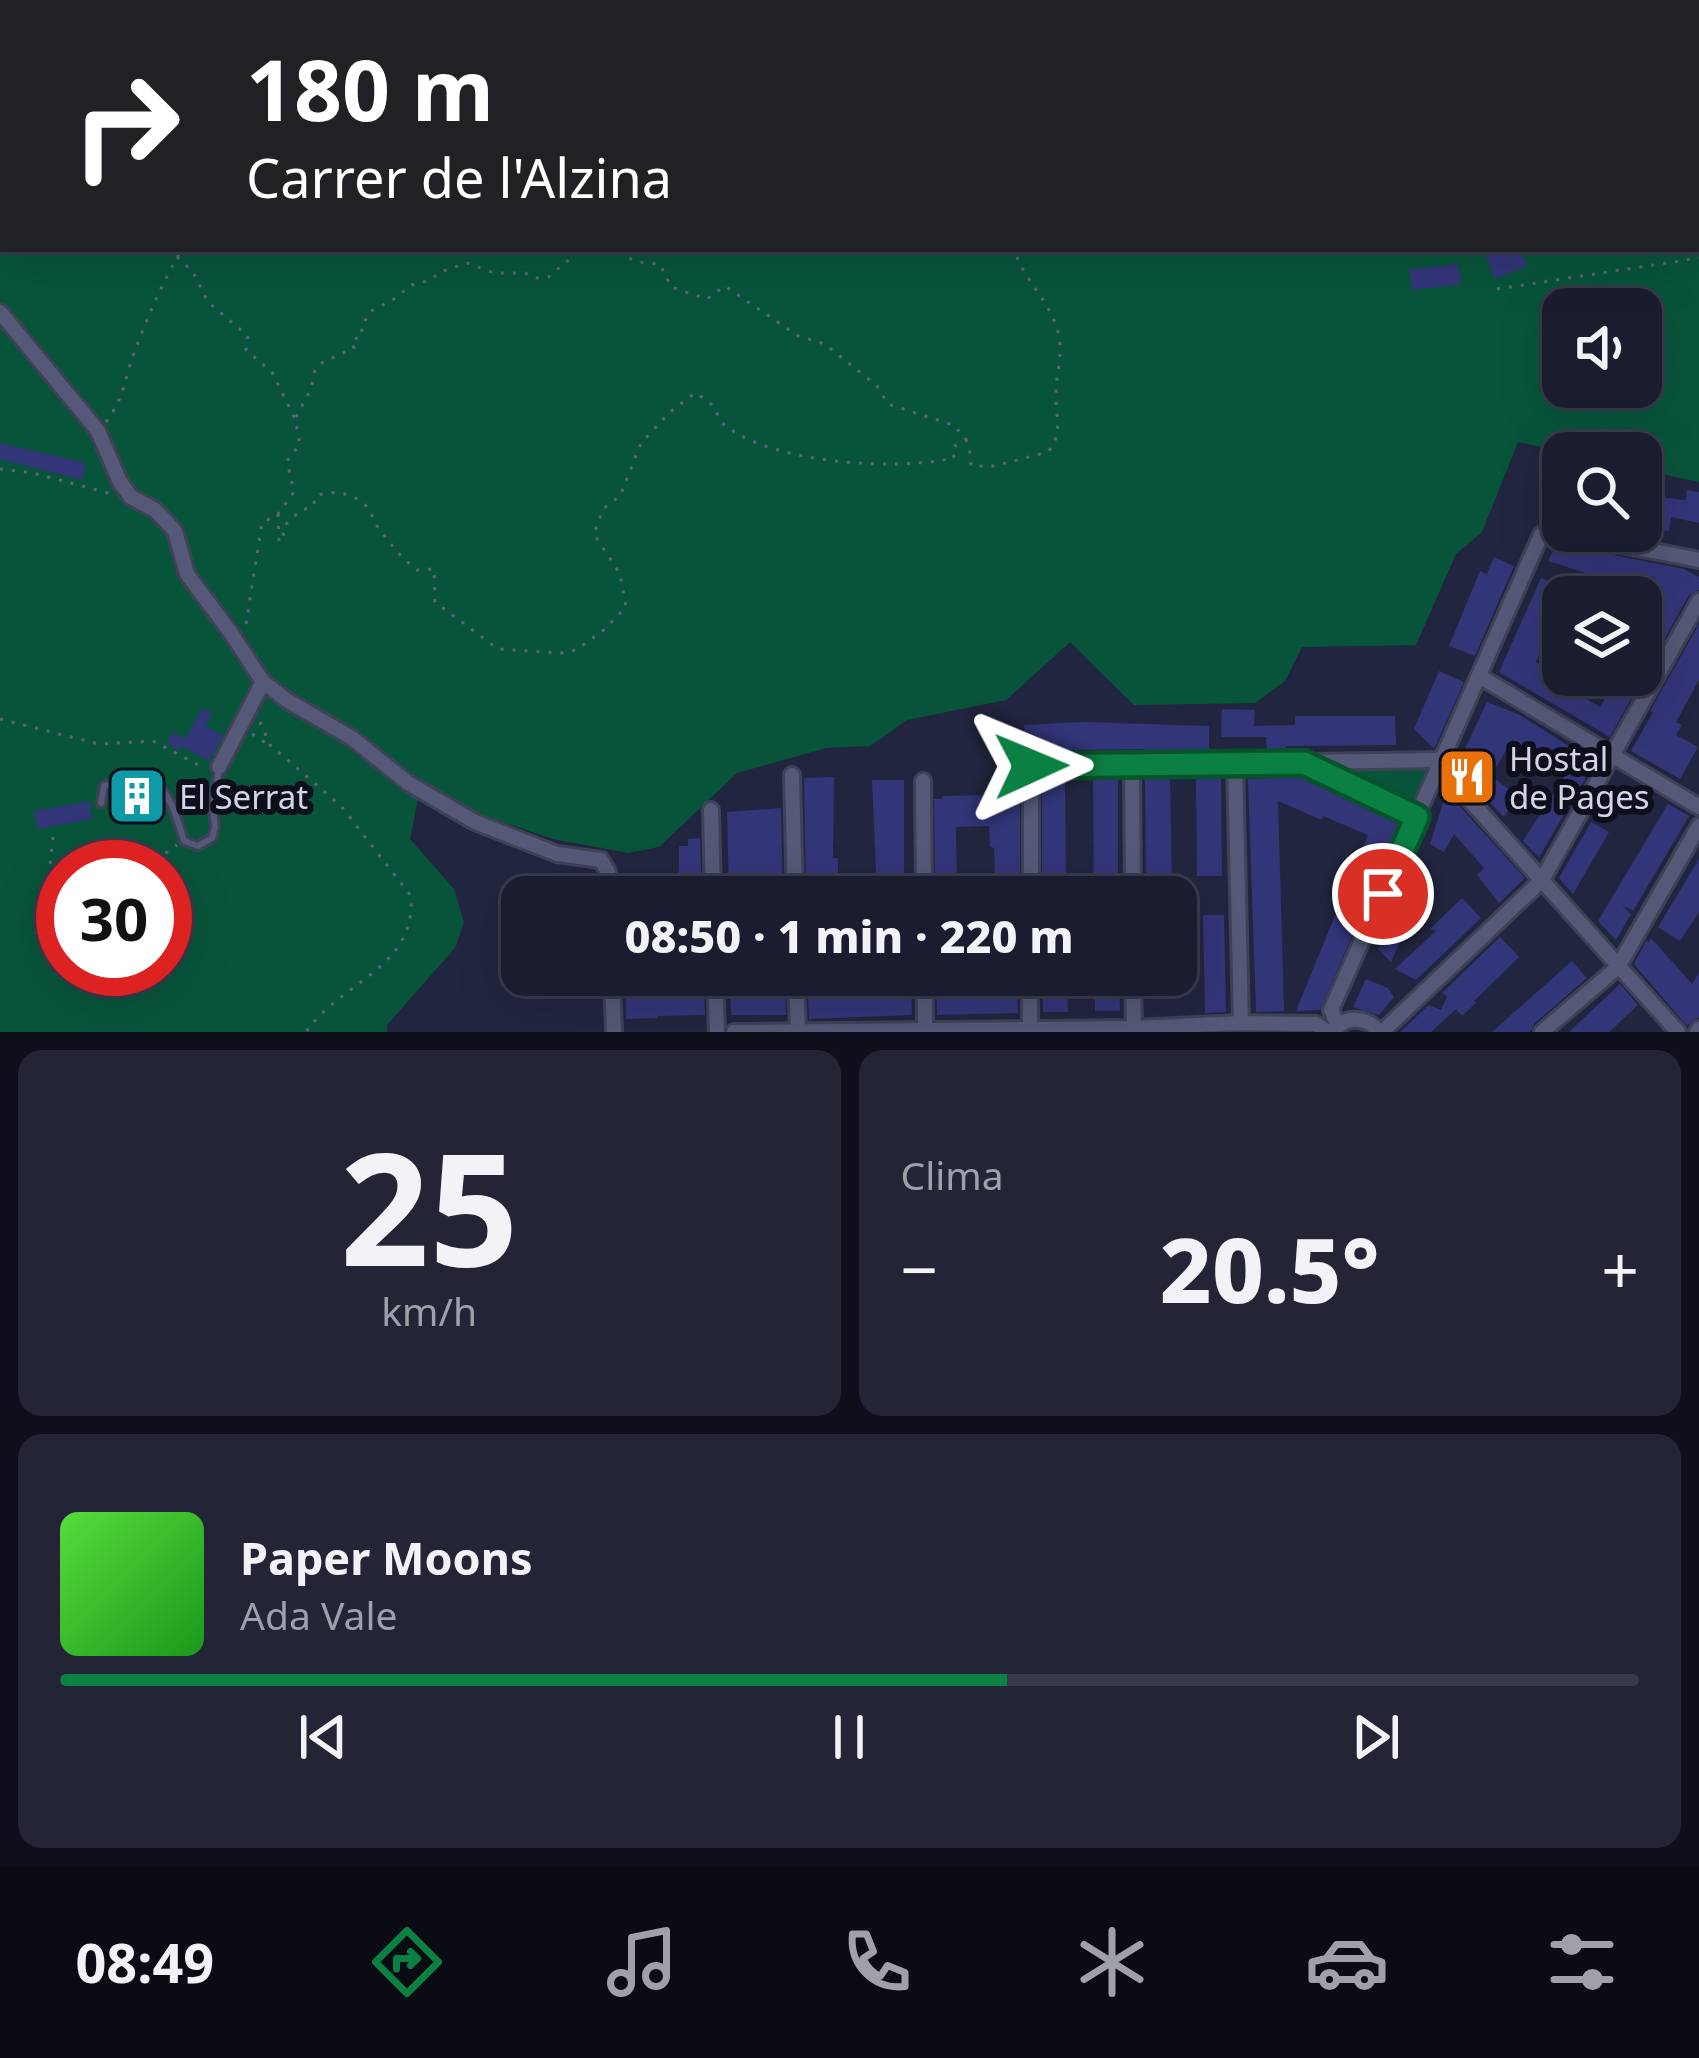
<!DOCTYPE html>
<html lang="es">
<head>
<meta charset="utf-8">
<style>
  body { margin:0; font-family:"Noto Sans",sans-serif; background:#232537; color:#f1f3f6; height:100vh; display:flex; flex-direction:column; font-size:45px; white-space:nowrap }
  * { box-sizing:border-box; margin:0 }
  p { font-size:39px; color:#9fa1aa }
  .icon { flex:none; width:66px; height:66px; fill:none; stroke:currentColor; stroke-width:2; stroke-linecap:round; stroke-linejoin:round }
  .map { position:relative; height:1032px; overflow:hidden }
  .side { display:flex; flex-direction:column; gap:18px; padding:18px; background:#0e0f1a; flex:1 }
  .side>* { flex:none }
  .hud { position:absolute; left:0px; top:0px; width:1701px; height:252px; box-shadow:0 12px 48px #0002,0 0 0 3px #383a4b; background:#202124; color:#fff; overflow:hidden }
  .fabs { position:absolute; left:1542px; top:288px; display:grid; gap:24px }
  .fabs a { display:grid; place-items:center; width:120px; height:120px; border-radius:24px; background:#1a1c2f; box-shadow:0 12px 48px #0002,0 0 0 3px #383a4b; font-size:60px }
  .speed { position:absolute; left:36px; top:840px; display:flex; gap:24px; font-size:60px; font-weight:700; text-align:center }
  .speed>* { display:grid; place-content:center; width:156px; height:156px; border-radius:50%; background:#1a1c2f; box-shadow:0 12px 48px #0002,0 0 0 3px #383a4b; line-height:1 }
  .speed .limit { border:18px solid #d22; background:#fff; color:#111 }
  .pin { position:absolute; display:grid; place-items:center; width:102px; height:102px; color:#fff; margin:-51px; border:6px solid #fff; border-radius:50%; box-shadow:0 3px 12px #0007 }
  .me { position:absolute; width:132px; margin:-66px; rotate:89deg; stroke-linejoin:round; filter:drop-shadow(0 0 9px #0008) }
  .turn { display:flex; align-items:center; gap:42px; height:252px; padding:0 48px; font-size:54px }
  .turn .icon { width:156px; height:156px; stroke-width:2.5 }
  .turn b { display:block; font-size:84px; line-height:102px }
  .big { font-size:90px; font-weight:800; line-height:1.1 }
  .side .card { flex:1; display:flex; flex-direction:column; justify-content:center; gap:18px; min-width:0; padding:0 42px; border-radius:24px; background:#232537 }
  .side .dial { align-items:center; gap:0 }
  .dial b { font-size:156px; line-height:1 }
  .song { display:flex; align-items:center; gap:36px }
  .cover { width:144px; height:144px; border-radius:18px; background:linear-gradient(135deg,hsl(110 70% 55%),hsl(120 70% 35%)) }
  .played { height:12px; border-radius:6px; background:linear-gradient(90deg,#0b8043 60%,#383a4b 60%) }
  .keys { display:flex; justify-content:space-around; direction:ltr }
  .heat { display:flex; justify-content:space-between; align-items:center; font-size:66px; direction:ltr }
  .side .tiles { flex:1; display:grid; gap:18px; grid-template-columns:1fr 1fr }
  .card:last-child { grid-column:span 2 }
  .trip { position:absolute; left:501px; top:876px; width:696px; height:120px; border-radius:24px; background:#1a1c2f; box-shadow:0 12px 48px #0002,0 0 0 3px #383a4b; font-weight:800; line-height:120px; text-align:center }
  .dock { display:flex; height:192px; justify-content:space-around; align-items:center; background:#0a0b13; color:#9fa1aa }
  .dock .icon { width:84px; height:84px }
  .dock .current { color:#0b8043 }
  .dock b { font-size:54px; color:#f1f3f6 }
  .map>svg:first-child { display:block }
</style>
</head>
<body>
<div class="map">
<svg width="1699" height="1032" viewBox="0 0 1699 1032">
  <rect width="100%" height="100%" fill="#22253f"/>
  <g fill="#08543b" fill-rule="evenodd">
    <path d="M0 0H1699V482L1641 470V453H1568L1518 442 1482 532 1456 554 1416 645 1302 647 1285 681 1255 703 1134 705 1070 642 1006 700 907 720 870 746 826 748 737 773 659 847 628 853 553 839 482 815 421 783 410 839 454 889 464 922 455 948 387 1025V1032H0ZM3 3H1698V249H3ZM1563 309H1641V387H1563ZM63 867H165V969H63Z"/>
    <polygon points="1349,770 1432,770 1415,806 1349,778"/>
  </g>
  <g fill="#333579">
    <polygon points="1500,249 1521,249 1527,266 1495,279 1485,255"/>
    <polygon points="1458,264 1461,284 1412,290 1409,269"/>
    <polygon points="0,443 86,463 82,480 0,459"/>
    <polygon points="1687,490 1699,492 1699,523 1671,517 1669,531 1644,528 1647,496 1686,500"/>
    <polygon points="1556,545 1578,548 1577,551 1598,552 1684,569 1699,577 1699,590 1689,595 1610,737 1499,672 1541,578 1568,590 1536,662 1549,670 1546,675 1600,707 1619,675 1641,675 1641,637 1664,599 1632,582 1608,580 1548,561"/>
    <polygon points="1494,557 1514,566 1475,656 1449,646 1480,571 1487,574"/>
    <polygon points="1699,624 1699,680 1676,722 1682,725 1676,735 1698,747 1680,779 1631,751 1653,712 1650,711"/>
    <polygon points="1439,671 1464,682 1434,749 1414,729"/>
    <polygon points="1487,702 1518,714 1595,762 1539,857 1523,841 1566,774 1512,740 1491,776 1518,796 1504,817 1456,768"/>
    <polygon points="202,708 212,713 205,726 223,735 209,761 181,746 178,751 166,742 174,732 185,739"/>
    <polygon points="1222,709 1255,710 1254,726 1295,725 1295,716 1395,716 1396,745 1285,746 1285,751 1267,751 1266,737 1221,737"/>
    <polygon points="1083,722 1209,726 1209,752 1144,753 1144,749 1025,751 1024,725"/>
    <polygon points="834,777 833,858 838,858 838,878 830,878 830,897 806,897 804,778"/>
    <polygon points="1302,777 1401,823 1320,1010 1296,1011 1368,835 1323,816 1322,820 1278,801 1284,1011 1256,1012 1248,779"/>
    <polygon points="1065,778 1066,897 1042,897 1042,779"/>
    <polygon points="1093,778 1118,778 1118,897 1094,897"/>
    <polygon points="1196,778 1221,778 1222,876 1197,876"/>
    <polygon points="1145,779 1170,779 1172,879 1146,879"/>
    <polygon points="872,780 904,780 904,897 877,897"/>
    <polygon points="1020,786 1020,879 995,880 994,848 990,847 989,826 956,827 957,897 935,897 934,799 942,799 942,796 989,795 989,787"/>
    <polygon points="1445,797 1453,799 1525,878 1499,903 1477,875 1484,868 1454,834 1444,852 1430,844"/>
    <polygon points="89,801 92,819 38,829 34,811"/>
    <polygon points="1668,804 1689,816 1633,911 1622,905 1631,914 1616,940 1598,921"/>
    <polygon points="781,808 783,897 729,897 727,812"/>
    <polygon points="1591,822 1609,832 1573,894 1559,878"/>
    <polygon points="700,838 702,897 671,896 671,880 679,879 679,846 688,846 688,839"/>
    <polygon points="1699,859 1699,912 1680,941 1658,927"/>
    <polygon points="1413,873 1427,879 1418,898 1427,902 1417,923 1410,919 1391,962 1378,949 1390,928"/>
    <polygon points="1462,898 1481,918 1416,980 1395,969 1436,931 1430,929"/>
    <polygon points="1203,915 1224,915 1226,1012 1205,1013"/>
    <polygon points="1500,937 1519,957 1474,1001 1476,1003 1462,1016 1456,1009 1431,1032 1400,1032 1429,1005 1441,1010 1447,996 1442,993"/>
    <polygon points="1651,938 1692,984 1699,973 1699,1017 1687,1026 1634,964 1646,941 1649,942"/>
    <polygon points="1572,961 1587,978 1535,1023 1530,1032 1492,1032"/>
    <polygon points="625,975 648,975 649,993 676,992 676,979 682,979 682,975 704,975 705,1015 657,1016 657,1018 626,1019"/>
    <polygon points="730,975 785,975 786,1015 731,1015"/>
    <polygon points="936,975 959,975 959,981 989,980 989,975 1017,975 1018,1013 937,1015"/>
    <polygon points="1042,975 1067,975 1068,1012 1043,1012"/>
    <polygon points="1095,975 1119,975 1120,1011 1095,1011"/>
    <polygon points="807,976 822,976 823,988 911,985 912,1015 809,1019"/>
    <polygon points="1366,979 1388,988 1394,997 1379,1015 1353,1007"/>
    <polygon points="1620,984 1638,1005 1609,1032 1569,1032"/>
  </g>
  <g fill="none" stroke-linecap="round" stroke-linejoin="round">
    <g stroke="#3f4157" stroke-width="12">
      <path id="lane" d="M101 803 104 786C162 769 169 791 184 841L198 846 212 838 215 827 213 807 219 769"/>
    </g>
    <g stroke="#3f4157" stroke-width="20">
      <g id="street">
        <polyline points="0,312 98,431 120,482 131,497 155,510 175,531 187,574 231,633 263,682 288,701 352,738 408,783 475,822 557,854 601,860 608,872 609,897"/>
        <polyline points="1479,676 1699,807"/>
        <polyline points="1235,763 1241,1023"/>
        <polyline points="1132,764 1133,897"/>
        <polyline points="1309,765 1417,817"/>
        <polyline points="219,767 263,682"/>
        <polyline points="1440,767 1678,1032"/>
        <polyline points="792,775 795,897"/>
        <polyline points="923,781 924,897"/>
        <polyline points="711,810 713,897"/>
        <polyline points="1031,897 1031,766 1443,760"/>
        <polyline points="612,975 614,1032"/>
        <polyline points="715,975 717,1032"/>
        <polyline points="796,975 798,1031"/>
        <polyline points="925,975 925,1032"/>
        <polyline points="1133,975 1134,1032"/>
        <polyline points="1338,1026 1331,1010 1541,535 1550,531 1699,560"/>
        <polyline points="734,1032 1134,1028 1241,1023 1316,1024 1328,1032"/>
        <polyline points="1030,1032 1030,975"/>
        <path d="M1333 1032C1346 1015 1366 1016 1379 1032"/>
        <polyline points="1382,1032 1542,880 1699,601"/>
        <polyline points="1542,1032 1618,967 1699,826"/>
        <polyline points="1697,1032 1699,1029"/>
      </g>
    </g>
    <g stroke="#5f6279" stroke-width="3" stroke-dasharray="3 9" stroke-linecap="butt">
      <polyline points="972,0 985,3"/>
      <polyline points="1665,0 1671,3"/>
      <polyline points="216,3 216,0"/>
      <polyline points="398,3 400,0"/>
      <polyline points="1280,3 1284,0"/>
      <polyline points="1698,16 1699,17"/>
      <polyline points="177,257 193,272 208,302 248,336 246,350 272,372 295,419 300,444 287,461 294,492 278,514 262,523 246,624"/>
      <polyline points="1497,289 1699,258"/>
      <polyline points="296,417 311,389 315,370 323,362 354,348 351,342 363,334 361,327 371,311 396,298 411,285 427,281 443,271 467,263 494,273 525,273 537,278 548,277 582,249"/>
      <path d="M106 422C125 396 124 381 134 353 147 318 163 281 182 249"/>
      <path d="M966 439 970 453 971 466H994L1048 452C1063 434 1056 419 1056 398 1055 375 1064 355 1058 332 1050 301 1023 279 1014 249"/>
      <polyline points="0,469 33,473 112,494"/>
      <path d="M278 514 279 542 283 538 284 526 300 511 313 506 316 496C332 488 357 494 369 509 373 515 373 522 378 527 390 543 401 558 417 570L434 569 435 602 498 649 561 653 576 650 605 629 626 607 620 574 594 534 603 509 620 496 641 443 670 412 695 393C700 396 706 399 710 403 717 410 718 420 726 426 775 464 895 471 954 458L953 447 966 439 953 425 888 404 877 386 825 344 798 336 725 286 707 299 671 287 660 264C645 263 629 264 622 249"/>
      <polyline points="0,719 99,744 153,741 204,768"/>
      <path d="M260 722 270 745 341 806 411 896C416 969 341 981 306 1032"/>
      <polyline points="252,734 269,745"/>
      <polyline points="53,837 49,875 35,937 45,950 63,938"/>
      <polyline points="146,867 177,845"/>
    </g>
    <use href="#lane" stroke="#555977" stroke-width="6"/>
    <use href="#street" stroke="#555977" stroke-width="14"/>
  </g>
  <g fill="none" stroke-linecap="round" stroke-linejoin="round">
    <g stroke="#07532c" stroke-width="30">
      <polyline id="route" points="1031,766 1304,763 1417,817 1383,894"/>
    </g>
    <use href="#route" stroke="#0b8043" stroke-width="21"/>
  </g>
  <defs>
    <g id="restaurant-square" transform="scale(3)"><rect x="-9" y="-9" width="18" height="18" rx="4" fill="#e8710a" stroke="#0e0f1b"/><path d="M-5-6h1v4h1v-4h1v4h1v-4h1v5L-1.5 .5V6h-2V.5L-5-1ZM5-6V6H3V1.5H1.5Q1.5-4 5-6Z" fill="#fff"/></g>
    <g id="building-square" transform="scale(3)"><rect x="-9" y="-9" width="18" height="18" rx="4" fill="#0f9aa8" stroke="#0e0f1b"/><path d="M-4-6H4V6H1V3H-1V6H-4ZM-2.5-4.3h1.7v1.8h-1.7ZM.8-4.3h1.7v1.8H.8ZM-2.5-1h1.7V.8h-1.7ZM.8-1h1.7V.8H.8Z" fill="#fff"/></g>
  </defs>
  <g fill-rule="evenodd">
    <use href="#restaurant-square" x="1467" y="777"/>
    <use href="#building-square" x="137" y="796"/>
  </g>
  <g text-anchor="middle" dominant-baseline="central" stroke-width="12" stroke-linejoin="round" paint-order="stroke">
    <g font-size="33" fill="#d2d5e7" stroke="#0e0f1b" text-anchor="start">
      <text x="1509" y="758">Hostal<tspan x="1509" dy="38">de Pages</tspan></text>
      <text x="179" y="796">El Serrat</text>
    </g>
  </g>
</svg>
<div class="fabs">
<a><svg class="icon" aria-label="sound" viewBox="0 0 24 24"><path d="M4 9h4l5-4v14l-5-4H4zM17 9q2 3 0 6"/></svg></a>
<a><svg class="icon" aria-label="search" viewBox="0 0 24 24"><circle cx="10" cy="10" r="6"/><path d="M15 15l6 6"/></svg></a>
<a><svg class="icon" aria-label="layers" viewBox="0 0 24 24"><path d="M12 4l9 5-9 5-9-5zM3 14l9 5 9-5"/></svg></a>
</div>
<div class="speed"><div class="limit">30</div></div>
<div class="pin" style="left:1383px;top:894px;background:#d93025"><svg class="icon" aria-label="arrive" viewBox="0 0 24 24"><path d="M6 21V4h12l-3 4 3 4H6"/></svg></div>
<svg class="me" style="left:1031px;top:766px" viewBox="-20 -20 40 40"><path d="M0-17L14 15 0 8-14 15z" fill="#0b8043" stroke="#fff" stroke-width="4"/></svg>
<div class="trip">08:50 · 1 min · 220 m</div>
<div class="hud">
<div class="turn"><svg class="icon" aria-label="right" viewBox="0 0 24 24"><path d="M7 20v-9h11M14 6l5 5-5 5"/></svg><div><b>180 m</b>Carrer de l'Alzina</div></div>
</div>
</div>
<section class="side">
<div class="tiles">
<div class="card dial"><b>25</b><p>km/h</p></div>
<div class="card"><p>Clima</p>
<div class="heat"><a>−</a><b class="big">20.5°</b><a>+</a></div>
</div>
<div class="card">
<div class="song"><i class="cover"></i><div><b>Paper Moons</b><p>Ada Vale</p></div></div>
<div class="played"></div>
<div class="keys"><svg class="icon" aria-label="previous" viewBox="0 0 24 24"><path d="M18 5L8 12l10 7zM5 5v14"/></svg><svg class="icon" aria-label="pause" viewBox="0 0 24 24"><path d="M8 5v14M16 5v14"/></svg><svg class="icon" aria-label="next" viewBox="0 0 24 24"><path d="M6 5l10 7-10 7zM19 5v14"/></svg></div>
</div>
</div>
</section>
<nav class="dock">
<b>08:49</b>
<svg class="icon current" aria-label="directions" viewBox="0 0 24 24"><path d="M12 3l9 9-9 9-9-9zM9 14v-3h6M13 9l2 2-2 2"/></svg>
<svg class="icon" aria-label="music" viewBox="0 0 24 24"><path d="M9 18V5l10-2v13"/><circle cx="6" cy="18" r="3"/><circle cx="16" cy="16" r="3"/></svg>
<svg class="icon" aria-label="phone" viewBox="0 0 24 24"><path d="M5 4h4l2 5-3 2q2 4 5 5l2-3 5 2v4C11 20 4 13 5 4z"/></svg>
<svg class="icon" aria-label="climate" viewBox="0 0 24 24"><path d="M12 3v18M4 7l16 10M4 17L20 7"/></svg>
<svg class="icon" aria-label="car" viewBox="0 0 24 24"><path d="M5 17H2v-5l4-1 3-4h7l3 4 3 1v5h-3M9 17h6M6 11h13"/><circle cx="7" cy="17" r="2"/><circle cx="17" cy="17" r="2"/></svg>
<svg class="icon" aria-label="filters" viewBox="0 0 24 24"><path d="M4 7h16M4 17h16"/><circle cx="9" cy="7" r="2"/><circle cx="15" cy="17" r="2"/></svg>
</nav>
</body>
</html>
